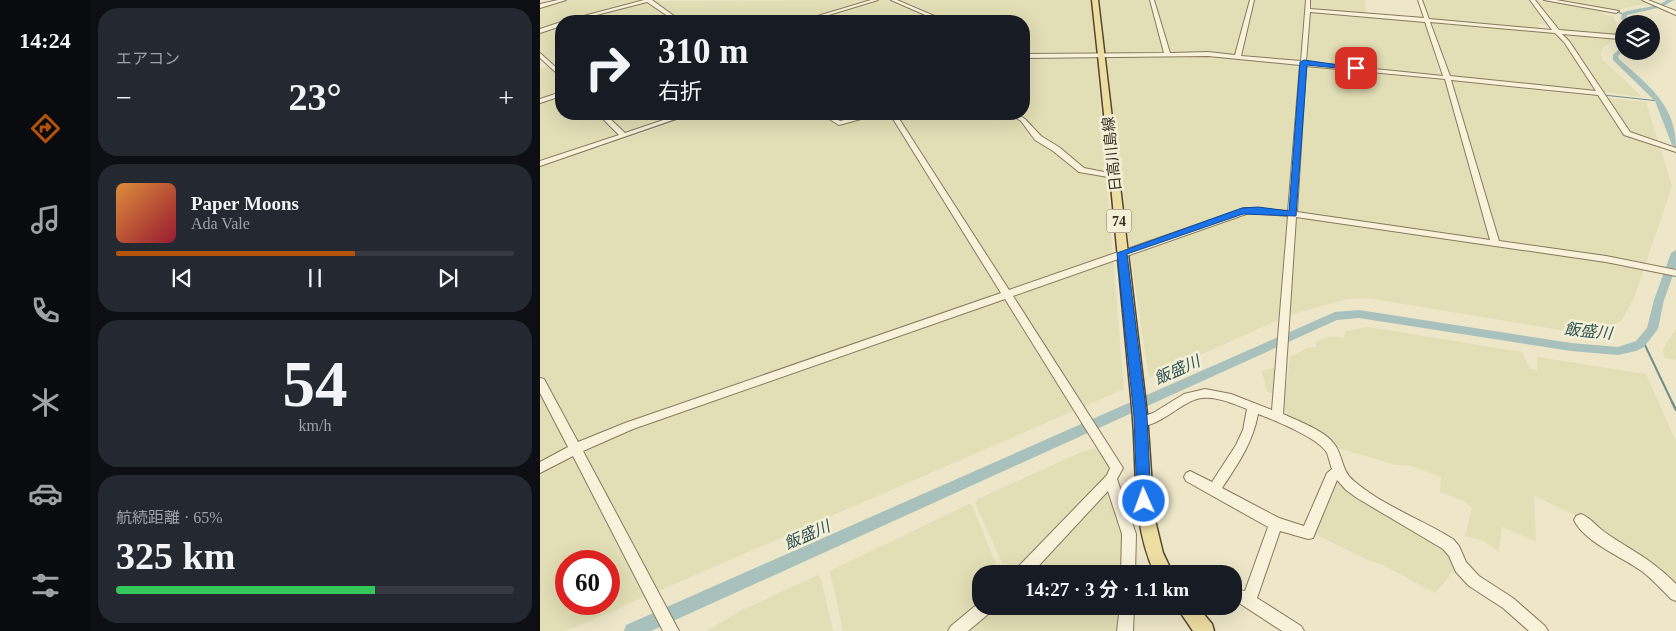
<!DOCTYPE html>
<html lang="ja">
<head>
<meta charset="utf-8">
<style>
  body { margin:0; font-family:"Times New Roman","Noto Sans JP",serif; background:#242831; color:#f1f3f6; height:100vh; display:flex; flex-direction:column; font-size:19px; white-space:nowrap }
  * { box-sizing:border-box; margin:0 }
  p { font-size:16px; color:#9ea1a6 }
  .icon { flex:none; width:28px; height:28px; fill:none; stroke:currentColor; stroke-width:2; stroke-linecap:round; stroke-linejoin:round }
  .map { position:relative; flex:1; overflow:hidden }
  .side { display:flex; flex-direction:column; gap:8px; padding:8px; background:#0d0f14; width:450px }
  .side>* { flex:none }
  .guide { position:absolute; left:15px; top:15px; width:475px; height:105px; border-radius:20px; box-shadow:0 5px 20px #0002; background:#171b24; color:#f1f3f6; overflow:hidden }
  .buttons { position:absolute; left:1075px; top:15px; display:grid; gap:10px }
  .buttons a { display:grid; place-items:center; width:45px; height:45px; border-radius:50%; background:#171b24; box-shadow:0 5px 20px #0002; font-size:25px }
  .speed { position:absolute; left:15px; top:550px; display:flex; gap:10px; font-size:25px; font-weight:700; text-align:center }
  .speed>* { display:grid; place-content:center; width:65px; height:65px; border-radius:50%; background:#171b24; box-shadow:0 5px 20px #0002; line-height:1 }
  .speed .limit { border:8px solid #d22; background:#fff; color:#111 }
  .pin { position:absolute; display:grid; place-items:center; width:42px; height:42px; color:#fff; margin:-21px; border-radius:10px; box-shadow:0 2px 8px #0006 }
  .me { position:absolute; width:55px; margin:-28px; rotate:358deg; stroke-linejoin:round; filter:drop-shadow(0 0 4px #0008) }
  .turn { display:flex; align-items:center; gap:18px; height:105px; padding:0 20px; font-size:22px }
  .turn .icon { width:65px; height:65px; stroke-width:2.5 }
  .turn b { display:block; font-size:35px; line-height:42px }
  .big { font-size:38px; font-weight:700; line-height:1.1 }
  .side .widget { flex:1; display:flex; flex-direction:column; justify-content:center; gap:8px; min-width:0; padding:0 18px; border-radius:20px; background:#242831 }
  .side .dial { align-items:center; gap:0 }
  .dial b { font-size:65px; line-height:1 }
  .song { display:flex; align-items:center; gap:15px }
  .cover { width:60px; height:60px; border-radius:8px; background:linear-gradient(135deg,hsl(30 70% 55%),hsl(350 70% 35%)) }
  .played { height:5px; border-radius:2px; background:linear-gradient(90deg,#b45309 60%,#363941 60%) }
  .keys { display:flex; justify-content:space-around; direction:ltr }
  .heat { display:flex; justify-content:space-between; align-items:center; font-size:28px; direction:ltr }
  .charge { height:8px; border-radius:4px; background:linear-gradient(90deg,#34c759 65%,#363941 0) }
  .trip { position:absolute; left:432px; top:565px; width:270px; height:50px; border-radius:20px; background:#171b24; box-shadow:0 5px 20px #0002; font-weight:700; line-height:50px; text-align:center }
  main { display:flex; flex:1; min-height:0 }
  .menu { display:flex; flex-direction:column; width:90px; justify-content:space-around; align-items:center; background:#090b0e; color:#9ea1a6 }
  .menu .icon { width:35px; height:35px }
  .menu .on { color:#b45309 }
  .menu b { font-size:22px; color:#f1f3f6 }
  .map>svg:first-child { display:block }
</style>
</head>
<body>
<main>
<nav class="menu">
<b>14:24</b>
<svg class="icon on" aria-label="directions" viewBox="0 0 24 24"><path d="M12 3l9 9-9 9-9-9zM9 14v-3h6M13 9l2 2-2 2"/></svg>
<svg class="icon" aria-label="music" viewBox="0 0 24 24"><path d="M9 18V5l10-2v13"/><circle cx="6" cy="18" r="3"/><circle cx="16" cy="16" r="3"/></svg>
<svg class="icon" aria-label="phone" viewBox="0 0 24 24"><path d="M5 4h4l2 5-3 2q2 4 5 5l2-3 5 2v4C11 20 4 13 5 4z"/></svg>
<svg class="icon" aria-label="climate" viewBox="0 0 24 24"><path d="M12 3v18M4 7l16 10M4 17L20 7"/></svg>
<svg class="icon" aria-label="car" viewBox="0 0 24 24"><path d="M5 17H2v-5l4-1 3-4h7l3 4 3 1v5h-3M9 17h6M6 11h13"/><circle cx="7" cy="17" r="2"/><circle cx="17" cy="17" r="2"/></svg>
<svg class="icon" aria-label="filters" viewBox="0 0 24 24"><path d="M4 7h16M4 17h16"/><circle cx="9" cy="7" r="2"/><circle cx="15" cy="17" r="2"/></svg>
</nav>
<section class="side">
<div class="widget"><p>エアコン</p>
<div class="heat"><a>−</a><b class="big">23°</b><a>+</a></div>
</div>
<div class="widget">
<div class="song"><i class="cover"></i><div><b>Paper Moons</b><p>Ada Vale</p></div></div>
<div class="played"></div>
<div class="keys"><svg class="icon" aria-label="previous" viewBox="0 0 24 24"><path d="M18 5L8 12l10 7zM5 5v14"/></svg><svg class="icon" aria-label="pause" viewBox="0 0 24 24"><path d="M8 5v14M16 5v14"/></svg><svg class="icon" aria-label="next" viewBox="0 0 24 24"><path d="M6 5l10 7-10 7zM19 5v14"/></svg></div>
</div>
<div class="widget dial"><b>54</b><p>km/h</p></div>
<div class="widget"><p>航続距離 · 65%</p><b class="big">325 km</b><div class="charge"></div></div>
</section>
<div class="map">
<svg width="1136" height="631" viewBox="0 0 1136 631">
  <rect width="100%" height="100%" fill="#ede6c8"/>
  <g fill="#e2dfb6" fill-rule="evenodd">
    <polygon points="27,0 105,0 21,21 0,30 0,7"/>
    <polygon points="332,0 260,21 142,21 110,1"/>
    <polygon points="338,0 350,0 401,21 267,21"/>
    <polygon points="357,0 551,0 556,54 487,54 484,53 484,21 408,21"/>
    <polygon points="559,0 767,0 760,61 663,52 566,54"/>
    <polygon points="771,0 825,0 826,14 772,9"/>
    <polygon points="883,0 990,0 1007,25 998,24 1000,29 890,20"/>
    <polygon points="993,0 1061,10 1065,15 1073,16 1077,25 1077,35 1017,31"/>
    <polygon points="1010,0 1101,0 1109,3 1075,10"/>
    <polygon points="107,2 136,21 30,21 39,18"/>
    <polygon points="770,11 885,21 900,75 766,61"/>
    <polygon points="891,22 1013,32 1021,40 1056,90 911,76"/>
    <polygon points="21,25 21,72 0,51 0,32"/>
    <polygon points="1019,33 1076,38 1063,47 1061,55 1063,60 1102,97 1062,92 1027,38"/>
    <polygon points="672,56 1106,102 1132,186 1094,298 1082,320 1068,329 1048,332 1026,331 827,298 807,299 749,315 609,378 590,253 566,57"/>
    <path d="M556 57 584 389 26 631H0V167L158 114H484V59ZM26 561H69V604H26Z"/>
    <polygon points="9,66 21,78 21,93 0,100 0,69"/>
    <polygon points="21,95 21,114 58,114 81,135 0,162 0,102"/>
    <polygon points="65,114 143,114 86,133"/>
    <polygon points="828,327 982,352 990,369 997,370 997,357 1106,374 1136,442 1136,590 1044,519 994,496 996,541 962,527 959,552 944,541 925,536 932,508 924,501 900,492 901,477 868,465 856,465 795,447 743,414 750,357 767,348 777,347 775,343 790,336 804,338 805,331"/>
    <polygon points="1136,328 1136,360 1124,358 1123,349"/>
    <polygon points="737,367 736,394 727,392 722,371"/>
    <polygon points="556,448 570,467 569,472 474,574 467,574 435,503 438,499 539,453"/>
    <polygon points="797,478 904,543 917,567 895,593 843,565 828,560 773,533"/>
    <polygon points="571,483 583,521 586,574 487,574"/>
    <polygon points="429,504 432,505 460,574 441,574 441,603 405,631 303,631 290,571"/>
    <polygon points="278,575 281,579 293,631 166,631 200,611"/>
    <polygon points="453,606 584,606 582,631 423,631"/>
  </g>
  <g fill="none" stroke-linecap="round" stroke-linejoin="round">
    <g stroke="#6f8f8b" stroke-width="1">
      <polyline points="1003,0 1030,5"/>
      <polyline points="1076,12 1084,14"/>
      <polyline points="26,21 55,13"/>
      <polyline points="484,58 496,58"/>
      <polyline points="1063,95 1119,101"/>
      <polyline points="24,158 153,114"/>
    </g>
    <polyline stroke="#6f8f8b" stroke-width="2" points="1103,341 1133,404"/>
    <polyline stroke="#6f8f8b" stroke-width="2.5" points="1132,402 1136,410"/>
    <g fill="#a9c1bc" fill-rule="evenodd">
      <path d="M1127 0H1134L1122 7 1087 15V19L1092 24H1085L1081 19 1082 13C1097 7 1114 9 1127 0Z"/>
      <path d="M1084 44V50L1078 56 1079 59C1108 85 1136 105 1136 147L1132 145 1115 101 1073 60V55Z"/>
      <polygon points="1136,250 1136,267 1124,300 1118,329 1104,347 1096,351 1078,355 1031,351 819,318 797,320 111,631 84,631 86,625 795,312 819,310 1031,343 1078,347 1096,341 1107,328 1114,300 1131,253"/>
    </g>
    <g stroke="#88795e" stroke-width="2">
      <g id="minor">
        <polygon points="18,0 26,0 0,8 0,4"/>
        <polygon points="104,0 112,0 141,21 135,21 107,2 33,21 25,21"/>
        <polygon points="331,0 338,0 269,21 261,21"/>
        <polygon points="351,0 357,0 406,21 399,21"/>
        <path d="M610 0H614L630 53 668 52 695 55 710 0H714L701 56 761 61 766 0H770V9L884 18 878 0H882L889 19 1012 30 990 0H995L1019 30 1079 35 1082 37 1079 39 1022 34 1029 41 1090 132 1136 148V152L1084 135 1058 95 911 80 959 241 1066 256 1136 270V276L1066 262 756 217 743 414C758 421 786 431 795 445 803 457 802 472 814 481 843 506 881 519 913 539L919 546 926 562 939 576 973 598 1005 626 1008 631H989L963 608 929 586 916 572 909 556 903 549 817 498 806 490 797 480 773 538 768 539 740 531 717 598 761 626 764 631H742L699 603H694V589L705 591 728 527 646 481 644 477 646 473 650 471 672 482 696 445 703 430 707 409C694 404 677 396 662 398 641 400 616 432 596 425L594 422 596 419 613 413 644 394 665 389 691 394 732 410 748 216 709 213 473 296 583 468 577 479 596 534 595 574H581L582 534 568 491 491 574H474L476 569 567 475 570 468 465 299 93 429 43 451 139 631H123L33 456 0 473V462L28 447 0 393V378L4 379 38 442 85 423 461 293 350 114H356L469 290 705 208 748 211 760 65 668 56 484 58V54L624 53ZM770 12 885 22 903 76 766 62ZM890 22 1015 33 1024 42 1056 91 910 76ZM766 66 905 79 950 240 757 212ZM718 414C734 420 779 438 787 453 789 458 790 464 792 469L787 473 764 526 739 518 682 488C698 464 713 442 718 414Z"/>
        <polygon points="1004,0 1016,0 1079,11 1076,13"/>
        <polygon points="1102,0 1108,0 1136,11 1136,15"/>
        <polygon points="21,22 21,26 0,33 0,29"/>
        <polygon points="0,53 21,72 21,77 0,58"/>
        <polygon points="21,92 21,96 0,103 0,99"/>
        <polygon points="58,114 65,114 85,133 141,114 150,114 0,166 0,161 79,135"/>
        <polygon points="281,114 288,114 300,121 329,114 339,114 299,125"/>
        <polygon points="470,114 477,114 485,119 501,136 519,147 544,168 574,174 578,176 574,178 539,172 513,151 495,140 481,121"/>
        <path d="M1041 514C1050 517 1057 527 1066 533 1092 551 1113 560 1136 584V601L1131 599C1122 590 1113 580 1103 572 1083 557 1045 543 1034 520L1036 516Z"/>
        <polygon points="441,601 441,606 454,606 452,611 428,631 408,631 411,626"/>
        <polygon points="580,606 594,606 593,631 577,631"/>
      </g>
    </g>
    <g stroke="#564632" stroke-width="3">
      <g id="major">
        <path d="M552 0H558L607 414 614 516 623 553 633 574H615C590 520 598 464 592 407 579 271 567 135 552 0Z"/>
        <polygon points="636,606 657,606 672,624 674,631 653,631"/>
      </g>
    </g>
    <use href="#minor" fill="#f8f2db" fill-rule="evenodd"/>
    <use href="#major" fill="#eddea2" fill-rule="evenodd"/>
  </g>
  <polygon fill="#1a73e8" stroke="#114b97" points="764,60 820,68 816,70 767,65 756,216 703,214 587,254 607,417 611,501 609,506 604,508 599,506 597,501 594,417 577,253 702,208 718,207 749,211 760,62"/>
  <g text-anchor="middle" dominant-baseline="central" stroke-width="5" stroke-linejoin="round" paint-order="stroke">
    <rect fill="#f4efd7" stroke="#716958" stroke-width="1" x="566.5" y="209.5" width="25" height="23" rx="4"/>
    <g font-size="14" font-weight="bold" fill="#392f21">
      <text x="579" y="221">74</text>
    </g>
    <g font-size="15" fill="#392f21" stroke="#f4efd7">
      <text transform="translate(572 154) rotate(-96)">日高川島線</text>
    </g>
    <g font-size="16" font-style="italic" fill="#315658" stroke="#f4efd7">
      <text transform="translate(1048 331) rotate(6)">飯盛川</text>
      <text transform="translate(637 370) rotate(-24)">飯盛川</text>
      <text transform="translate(267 535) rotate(-24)">飯盛川</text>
    </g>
  </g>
</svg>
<div class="buttons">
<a><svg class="icon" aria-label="layers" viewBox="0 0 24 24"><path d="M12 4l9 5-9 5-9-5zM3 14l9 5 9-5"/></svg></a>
</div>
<div class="speed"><div class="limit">60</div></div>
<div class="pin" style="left:816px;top:68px;background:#d93025"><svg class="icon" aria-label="arrive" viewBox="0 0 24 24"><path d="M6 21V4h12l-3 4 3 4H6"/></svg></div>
<svg class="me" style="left:604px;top:501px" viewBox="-20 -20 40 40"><circle r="17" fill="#1a73e8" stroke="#fff" stroke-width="3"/><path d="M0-11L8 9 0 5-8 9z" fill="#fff"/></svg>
<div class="trip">14:27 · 3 分 · 1.1 km</div>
<div class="guide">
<div class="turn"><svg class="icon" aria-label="right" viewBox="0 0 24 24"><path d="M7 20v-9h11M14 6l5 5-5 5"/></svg><div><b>310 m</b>右折</div></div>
</div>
</div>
</main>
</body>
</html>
